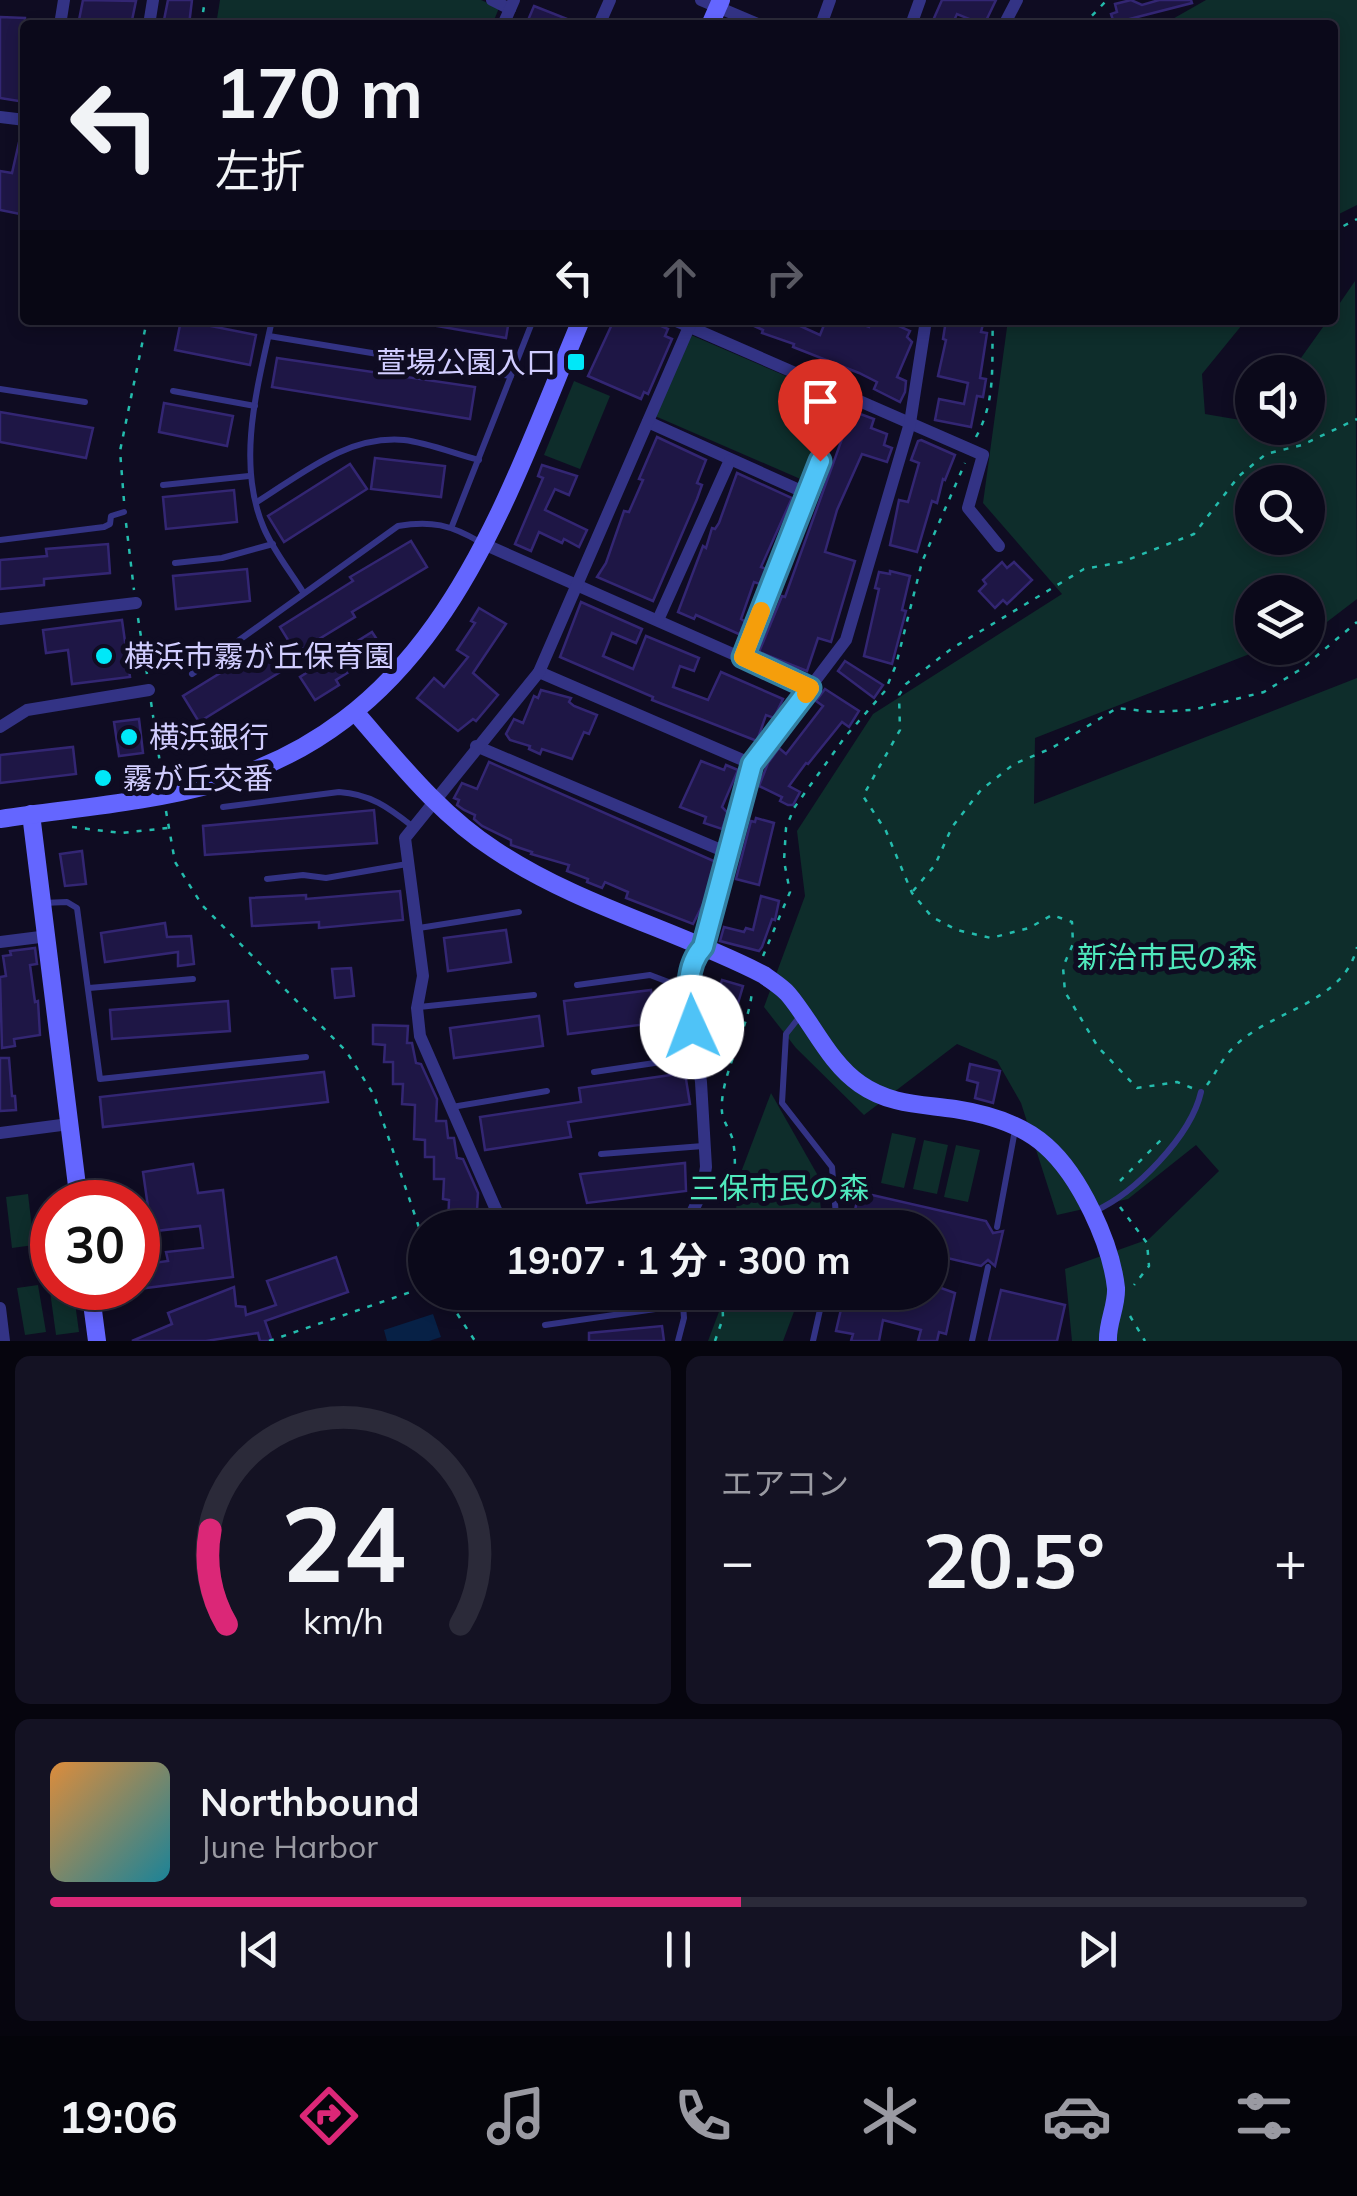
<!DOCTYPE html>
<html lang="ja">
<head>
<meta charset="utf-8">
<style>
  body { margin:0; font-family:Mulish,"Noto Sans JP",sans-serif; background:#141223; color:#f1f3f6; height:100vh; display:flex; flex-direction:column; font-size:38px; white-space:nowrap }
  * { box-sizing:border-box; margin:0 }
  p { font-size:32px; color:#9a9aa2 }
  .icon { flex:none; width:55px; height:55px; fill:none; stroke:currentColor; stroke-width:2; stroke-linecap:round; stroke-linejoin:round }
  .map { position:relative; height:1341px; overflow:hidden }
  .panel { display:flex; flex-direction:column; gap:15px; padding:15px; background:#06050e; flex:1 }
  .panel>* { flex:none }
  .banner { position:absolute; left:20px; top:20px; width:1318px; height:305px; border-radius:10px; box-shadow:0 5px 15px #0003,0 0 0 2px #2b2a39; background:#0b091a; color:#f1f3f6; overflow:hidden }
  .controls { position:absolute; left:1235px; top:355px; display:grid; gap:20px }
  .controls a { display:grid; place-items:center; width:90px; height:90px; border-radius:50%; background:#0b091a; box-shadow:0 5px 15px #0003,0 0 0 2px #2b2a39; font-size:50px }
  .speed { position:absolute; left:30px; top:1180px; display:flex; gap:20px; font-size:50px; font-weight:700; text-align:center }
  .speed>* { display:grid; place-content:center; width:130px; height:130px; border-radius:50%; background:#0b091a; box-shadow:0 5px 15px #0003,0 0 0 2px #2b2a39; line-height:1 }
  .speed .limit { border:15px solid #d22; background:#fff; color:#111 }
  .pin { position:absolute; display:grid; place-items:center; width:85px; height:85px; color:#fff; margin:-102px -42px; border-radius:50% 50% 50% 0; rotate:-45deg; box-shadow:0 0 10px #0007 }
  .pin .icon { rotate:45deg }
  .me { position:absolute; width:110px; margin:-55px; rotate:358deg; stroke-linejoin:round; filter:drop-shadow(0 0 8px #0008) }
  .turn { display:flex; align-items:center; gap:35px; height:210px; padding:0 30px; font-size:45px }
  .turn .icon { width:130px; height:130px; stroke-width:2.5 }
  .turn b { display:block; font-size:70px; line-height:85px }
  .lanes { display:flex; align-items:center; height:95px; padding:0 30px; background:#0003; justify-content:center; gap:50px; direction:ltr }
  .lanes .off { opacity:.35 }
  .big { font-size:75px; font-weight:700; line-height:1.1 }
  .panel .tile { flex:1; display:flex; flex-direction:column; justify-content:center; gap:15px; min-width:0; padding:0 35px; border-radius:15px; background:#141223 }
  .panel .dial { align-items:center; gap:0 }
  .dial svg { height:260px; overflow:visible; fill:none; stroke:#2b2a39; stroke-width:7; stroke-linecap:round; text-anchor:middle }
  .dial text { fill:#f1f3f6; stroke:none }
  .song { display:flex; align-items:center; gap:30px }
  .cover { width:120px; height:120px; border-radius:15px; background:linear-gradient(135deg,hsl(30 70% 55%),hsl(190 70% 35%)) }
  .played { height:10px; border-radius:5px; background:linear-gradient(90deg,#db2777 55%,#2b2a39 55%) }
  .keys { display:flex; justify-content:space-around; direction:ltr }
  .heat { display:flex; justify-content:space-between; align-items:center; font-size:55px; direction:ltr }
  .panel .tiles { flex:1; display:grid; gap:15px; grid-template-columns:1fr 1fr }
  .tile:last-child { grid-column:span 2 }
  .trip { position:absolute; left:408px; top:1210px; width:540px; height:100px; border-radius:50px; background:#0b091a; box-shadow:0 5px 15px #0003,0 0 0 2px #2b2a39; font-weight:700; line-height:100px; text-align:center }
  .tabs { display:flex; height:160px; justify-content:space-around; align-items:center; background:#04040a; color:#9a9aa2 }
  .tabs .icon { width:70px; height:70px }
  .tabs .selected { color:#db2777 }
  .tabs b { font-size:45px; color:#f1f3f6 }
  .map>svg:first-child { display:block }
</style>
</head>
<body>
<div class="map">
<svg width="1357" height="1341" viewBox="0 0 1357 1341">
  <rect width="100%" height="100%" fill="#0f0c22"/>
  <g fill="#0e2d2b" fill-rule="evenodd">
    <polygon points="220,0 481,0 499,8 492,25 216,25"/>
    <polygon points="1206,0 1357,0 1357,205 1333,217 1332,25 1162,25"/>
    <path d="M1355 281 1357 599 1323 625 1308 631V592H1252V648H1265L1035 738 1034 804 1357 678V1341H1072L1065 1269 1149 1239 1219 1171 1196 1145 1128 1199 1057 1215 1021 1103 997 1061 957 1044 864 1115 796 1048 764 1007 805 896 797 831 873 714 1062 594 983 503 1008 320H1246L1202 374 1205 414 1252 422V428H1308V372H1291L1328 320H1332L1333 313ZM1252 482H1308V538H1252Z"/>
    <polygon points="691,335 837,398 805,481 655,416"/>
    <polygon points="574,381 610,396 580,469 544,455"/>
    <polygon points="771,1093 817,1174 823,1227 734,1227 740,1175"/>
    <polygon points="892,1133 916,1138 904,1188 881,1183"/>
    <polygon points="924,1140 948,1145 937,1194 913,1189"/>
    <polygon points="956,1145 980,1150 968,1202 944,1197"/>
    <polygon points="28,1194 34,1245 12,1248 6,1197"/>
    <polygon points="49,1284 52,1284 52,1288 73,1288 79,1332 56,1335"/>
    <polygon points="38,1285 46,1332 25,1335 17,1288"/>
    <polygon points="726,1293 726,1292 801,1293 783,1341 708,1341"/>
  </g>
  <polygon fill="#072146" points="433,1314 441,1337 429,1341 387,1341 384,1330"/>
  <g fill="#1e1645" stroke="#332673" stroke-width="2.5">
    <polygon points="83,0 136,1 131,25 78,25"/>
    <polygon points="168,0 192,0 189,25 163,25"/>
    <polygon points="942,0 996,0 984,25 957,14 952,25 931,25"/>
    <polygon points="1131,0 1142,5 1159,0 1191,0 1192,3 1114,23 1111,14 1117,12 1115,4"/>
    <polygon points="534,6 580,24 580,25 526,25"/>
    <polygon points="0,17 25,18 25,102 0,98"/>
    <polygon points="20,138 25,138 25,215 0,210 0,171 12,173"/>
    <polygon points="181,320 256,335 250,365 175,350"/>
    <polygon points="438,320 509,320 506,338 437,326"/>
    <polygon points="614,320 648,320 668,329 665,336 672,339 648,394 644,392 641,399 588,376"/>
    <polygon points="741,320 787,320 820,335 826,320 851,320 869,327 872,320 886,320 910,331 907,337 912,342 897,377 906,381 905,392 900,402 874,389 877,382 859,373 793,347 794,344 762,333 763,330"/>
    <polygon points="946,320 984,320 981,332 987,333 980,378 986,379 983,397 977,396 971,427 935,420 939,399 964,404 968,383 938,376 946,340 943,339"/>
    <polygon points="277,358 475,387 470,419 272,387"/>
    <polygon points="164,403 233,416 227,446 159,432"/>
    <polygon points="852,411 874,419 871,428 887,434 884,445 892,448 887,462 862,454 837,510 825,552 855,561 831,642 818,638 807,671 759,652 782,596 785,597"/>
    <polygon points="0,412 93,428 86,458 0,442"/>
    <polygon points="657,437 706,460 697,483 702,485 697,499 653,601 597,577 606,563 624,511 629,512 643,480 639,479"/>
    <polygon points="921,440 955,455 945,480 943,479 937,503 932,501 917,552 890,545 899,500 908,502 919,463 911,460 918,441"/>
    <polygon points="375,458 445,466 441,497 371,489"/>
    <polygon points="350,464 367,489 284,542 268,516"/>
    <polygon points="542,465 577,476 569,495 555,489 545,510 587,530 579,547 564,539 562,543 539,532 531,551 515,544 543,478 538,476"/>
    <polygon points="737,473 792,498 761,567 766,569 760,584 754,582 741,619 746,622 741,635 696,615 694,619 678,612 703,546 706,548 712,528 715,529 719,523"/>
    <polygon points="234,490 237,522 166,529 163,497"/>
    <polygon points="411,541 427,567 352,612 355,617 296,653 280,627 353,581 350,577"/>
    <polygon points="108,544 110,573 44,579 44,585 0,589 0,560 47,556 46,549"/>
    <polygon points="1002,562 1007,568 1014,562 1032,580 1007,604 1003,600 995,608 979,591 986,584 983,580"/>
    <polygon points="247,569 250,601 176,609 173,576"/>
    <polygon points="890,571 910,576 902,610 906,611 892,664 864,656 879,589 875,588 879,572 890,574"/>
    <polygon points="581,602 642,629 636,643 612,633 603,656 633,669 646,636 699,658 694,671 680,666 673,687 708,700 721,672 783,699 774,718 766,715 757,741 652,700 653,697 560,657"/>
    <polygon points="479,608 506,624 473,673 498,695 476,721 473,719 458,731 417,698 434,678 444,687 468,657 457,650 475,623 471,621"/>
    <polygon points="122,620 130,677 72,684 68,650 46,653 43,630"/>
    <polygon points="372,632 384,650 336,680 339,685 315,700 300,677"/>
    <polygon points="264,646 280,672 199,722 183,696"/>
    <polygon points="845,661 883,685 874,698 838,671"/>
    <polygon points="825,689 859,711 849,727 842,722 808,764 806,763 789,786 800,792 793,805 788,805 780,801 782,797 759,786 768,763 779,748 786,754 823,706 816,701"/>
    <polygon points="541,690 571,698 569,702 574,706 597,715 589,734 584,732 572,759 542,749 540,754 529,749 530,746 510,740 506,734 514,719 523,723 534,696 538,698"/>
    <polygon points="139,719 143,753 119,756 114,722"/>
    <polygon points="73,747 76,774 0,783 0,755"/>
    <polygon points="701,761 724,770 726,765 738,770 722,807 728,813 722,829 704,823 706,817 680,807"/>
    <polygon points="489,762 716,862 706,898 693,924 626,898 628,892 605,882 602,888 587,882 588,879 567,871 569,865 531,854 532,852 511,845 511,840 482,826 474,819 475,815 464,810 457,805 459,800 454,798 462,783 477,789"/>
    <polygon points="374,810 377,843 205,855 203,826"/>
    <polygon points="756,818 774,823 759,885 736,879 751,821 755,822"/>
    <polygon points="82,851 86,884 65,886 60,854"/>
    <polygon points="400,891 403,920 319,928 319,922 252,926 250,898 306,895 306,899"/>
    <polygon points="761,896 779,901 775,920 772,919 762,947 759,951 720,941 724,927 744,932 746,928 753,930"/>
    <polygon points="165,923 167,937 191,936 194,964 178,966 178,952 105,962 101,933"/>
    <polygon points="506,930 511,962 448,971 444,938"/>
    <polygon points="35,948 37,964 30,965 35,1002 38,1001 40,1035 14,1039 15,1046 2,1048 0,977 6,976 3,956 11,955 10,951"/>
    <polygon points="351,968 354,996 335,998 332,969"/>
    <polygon points="722,980 743,986 731,1027 710,1021"/>
    <polygon points="651,990 655,1023 568,1034 564,1001"/>
    <polygon points="228,1001 230,1031 112,1039 110,1010"/>
    <polygon points="539,1016 543,1046 454,1058 450,1028"/>
    <polygon points="373,1025 408,1026 407,1043 412,1043 416,1063 421,1064 437,1099 436,1121 446,1121 448,1138 454,1138 457,1158 463,1159 478,1193 476,1228 448,1228 449,1200 443,1199 444,1179 434,1179 434,1157 425,1157 425,1140 414,1139 415,1105 402,1104 403,1084 393,1084 393,1062 384,1062 385,1045 373,1044"/>
    <polygon points="0,1058 9,1058 12,1096 15,1096 16,1110 0,1111"/>
    <polygon points="970,1064 1000,1071 993,1103 975,1098 978,1083 967,1080"/>
    <polygon points="324,1072 328,1102 103,1127 100,1097"/>
    <polygon points="685,1073 690,1104 568,1122 571,1137 485,1150 480,1117 581,1102 579,1088"/>
    <polygon points="685,1163 686,1191 587,1203 580,1174"/>
    <polygon points="193,1164 198,1193 223,1190 233,1277 138,1289 138,1265 168,1261 166,1252 203,1248 200,1226 138,1233 138,1208 148,1207 143,1172"/>
    <polygon points="859,1192 986,1221 993,1233 1003,1231 995,1266 988,1260 981,1266 930,1254 930,1228 855,1228 857,1220 853,1219"/>
    <polygon points="336,1257 348,1292 265,1321 272,1341 260,1341 258,1333 206,1341 132,1341 172,1324 168,1313 234,1287 236,1306 245,1307 246,1315 276,1305 267,1281"/>
    <polygon points="930,1284 955,1293 946,1334 939,1332 937,1341 918,1341 921,1330 883,1320 879,1341 851,1341 853,1334 836,1331 845,1292 930,1292"/>
    <polygon points="1001,1290 1065,1305 1057,1341 989,1341"/>
    <polygon points="662,1326 664,1341 589,1341 589,1333"/>
  </g>
  <g fill="none" stroke-linecap="round" stroke-linejoin="round">
    <g stroke="#24bcad" stroke-width="2.5" stroke-dasharray="5 8" stroke-linecap="butt">
      <polyline points="201,25 205,0"/>
      <polyline points="1083,25 1107,0"/>
      <polyline points="1332,232 1357,219"/>
      <path d="M976 437C997 399 991 363 993 320"/>
      <polyline points="124,501 120,451 147,320"/>
      <polyline points="126,523 134,590"/>
      <polyline points="138,618 147,674"/>
      <polyline points="151,702 162,777"/>
      <polyline points="163,770 210,763"/>
      <polyline points="166,811 175,862 202,905 346,1051 374,1095 425,1245"/>
      <polyline points="72,827 121,833 168,828"/>
      <polyline points="913,891 935,865 952,827 981,790 1014,764 1052,748 1117,708 1153,712 1192,710 1264,692 1301,669 1357,622"/>
      <polyline points="763,956 790,892 784,861 786,828 794,808 845,737 885,691 896,665 922,562 965,463"/>
      <path d="M1207 1085C1216 1073 1223 1057 1234 1047 1270 1010 1344 1004 1357 947"/>
      <polyline points="1192,1088 1177,1082 1137,1088 1098,1047 1065,992 1063,967 1073,944 1072,922 1052,915 1029,928 991,938 957,930 932,917 912,893 886,831 863,796 900,730 899,695 906,684 951,649 1084,569 1122,562 1194,534 1239,476 1266,454 1302,445 1357,419"/>
      <polyline points="1120,1181 1164,1137"/>
      <polyline points="1120,1207 1147,1243 1149,1266 1134,1285"/>
      <path d="M725 1228C732 1203 738 1167 733 1141 731 1131 723 1122 722 1112 719 1076 750 1027 752 990"/>
      <polyline points="443,1292 475,1341"/>
      <polyline points="1130,1316 1145,1341"/>
      <polyline points="269,1341 425,1287"/>
      <polyline points="715,1341 723,1318 722,1292"/>
    </g>
    <g stroke="#333385" stroke-width="6">
      <polyline points="252,320 272,324"/>
      <path d="M272 320C258 385 236 461 263 526 272 549 290 571 303 592"/>
      <polyline points="269,336 511,376"/>
      <polyline points="0,389 85,402"/>
      <polyline points="173,391 255,406"/>
      <polyline points="163,485 249,476"/>
      <path d="M257 502C302 474 347 435 404 440 429 443 455 454 479 460"/>
      <polyline points="452,526 533,320"/>
      <polyline points="0,540 104,527 110,524 111,516 124,512"/>
      <polyline points="175,563 222,558 273,544"/>
      <path d="M192 674 398 526C431 520 451 525 480 542"/>
      <path d="M223 807 339 792C370 794 388 807 412 826"/>
      <polyline points="267,879 303,875 326,878 407,864"/>
      <polyline points="42,903 67,902 77,908 100,1079 306,1057"/>
      <polyline points="419,928 519,912"/>
      <polyline points="577,985 650,975 687,989"/>
      <polyline points="89,988 193,979"/>
      <polyline points="419,1007 534,995"/>
      <polyline points="801,1015 786,1034 782,1103 832,1167 837,1228"/>
      <polyline points="594,1072 695,1057"/>
      <polyline points="452,1107 547,1091"/>
      <polyline points="601,1154 703,1146"/>
      <path d="M1095 1211C1135 1193 1191 1136 1201 1092"/>
      <polyline points="997,1227 1015,1130"/>
      <polyline points="545,1325 683,1305 683,1292"/>
      <polyline points="678,1341 684,1318 683,1305"/>
      <polyline points="813,1341 824,1292"/>
      <polyline points="972,1341 988,1267"/>
    </g>
    <g stroke="#333385" stroke-width="12">
      <polyline points="492,0 510,9"/>
      <polyline points="701,0 760,25"/>
      <polyline points="60,25 64,0"/>
      <polyline points="149,25 153,0"/>
      <polyline points="503,25 514,0"/>
      <polyline points="599,25 610,0"/>
      <polyline points="821,25 830,0"/>
      <polyline points="911,25 920,0"/>
      <polyline points="1004,25 1017,0"/>
      <polyline points="0,117 25,120"/>
      <polyline points="674,320 983,455 968,508 999,546"/>
      <polyline points="648,422 808,494"/>
      <polyline points="486,545 810,688"/>
      <polyline points="0,619 136,603"/>
      <polyline points="658,620 730,460"/>
      <polyline points="743,657 844,395"/>
      <polyline points="539,672 752,764"/>
      <polyline points="0,727 27,710 149,690"/>
      <polyline points="476,746 728,853"/>
      <polyline points="0,942 48,936"/>
      <polyline points="0,1133 69,1124"/>
      <polyline points="504,1228 420,1036 417,1008 423,976 405,838 539,672 692,320"/>
      <polyline points="664,1228 686,1225 702,1192 706,1167 701,1082 688,990 696,956 703,947 752,764 846,640 910,423 926,320"/>
      <polyline points="0,1308 4,1341"/>
    </g>
    <g stroke="#6466ff" stroke-width="18">
      <polyline points="710,25 721,0"/>
      <path d="M355 712C398 761 439 814 495 850 577 905 677 930 764 975 772 981 782 987 788 994 812 1022 829 1063 860 1084 890 1105 921 1104 955 1109 987 1114 1022 1124 1046 1146 1080 1176 1111 1243 1116 1288 1117 1306 1107 1323 1108 1341"/>
      <polyline points="31,814 79,1202"/>
      <path d="M0 819C72 808 146 803 217 783 439 718 501 511 581 320"/>
      <polyline points="90,1288 97,1341"/>
    </g>
  </g>
  <g fill="none" stroke-linecap="round" stroke-linejoin="round">
    <g stroke="#337fa1" stroke-width="25">
      <path id="route" d="M692 1027C689 1001 683 968 703 947L752 764 810 688 743 657 820 461"/>
    </g>
    <use href="#route" stroke="#4fc3f7" stroke-width="18"/>
    <polyline stroke="#f59e0b" stroke-width="18" points="761,611 743,657 810,688 806,694"/>
  </g>
  <g fill="#00e8f8" stroke="#0f0c22" stroke-width="4">
    <rect x="566" y="352" width="20" height="20" rx="5"/>
    <circle cx="104" cy="656" r="10"/>
    <circle cx="129" cy="737" r="10"/>
    <circle cx="103" cy="778" r="10"/>
  </g>
  <g text-anchor="middle" dominant-baseline="central" stroke-width="10" stroke-linejoin="round" paint-order="stroke">
    <g font-size="30" fill="#d1cdff" stroke="#0f0c22" text-anchor="start">
      <text x="556" y="362" text-anchor="end">萱場公園入口</text>
      <text x="124" y="656">横浜市霧が丘保育園</text>
      <text x="149" y="737">横浜銀行</text>
      <text x="123" y="778">霧が丘交番</text>
    </g>
    <g font-size="30" fill="#4fe9bd" stroke="#0f0c22">
      <text x="1167" y="957">新治市民の森</text>
      <text x="779" y="1188">三保市民の森</text>
    </g>
  </g>
</svg>
<div class="controls">
<a><svg class="icon" aria-label="sound" viewBox="0 0 24 24"><path d="M4 9h4l5-4v14l-5-4H4zM17 9q2 3 0 6"/></svg></a>
<a><svg class="icon" aria-label="search" viewBox="0 0 24 24"><circle cx="10" cy="10" r="6"/><path d="M15 15l6 6"/></svg></a>
<a><svg class="icon" aria-label="layers" viewBox="0 0 24 24"><path d="M12 4l9 5-9 5-9-5zM3 14l9 5 9-5"/></svg></a>
</div>
<div class="speed"><div class="limit">30</div></div>
<div class="pin" style="left:820px;top:461px;background:#d93025"><svg class="icon" aria-label="arrive" viewBox="0 0 24 24"><path d="M6 21V4h12l-3 4 3 4H6"/></svg></div>
<svg class="me" style="left:692px;top:1027px" viewBox="-20 -20 40 40"><circle r="19" fill="#fff"/><path d="M0-13L10 11 0 6-10 11z" fill="#4fc3f7"/></svg>
<div class="trip">19:07 · 1 分 · 300 m</div>
<div class="banner">
<div class="turn"><svg class="icon" aria-label="left" viewBox="0 0 24 24"><path d="M17 20v-9H6M10 6l-5 5 5 5"/></svg><div><b>170 m</b>左折</div></div>
<div class="lanes"><svg class="icon" aria-label="left" viewBox="0 0 24 24"><path d="M17 20v-9H6M10 6l-5 5 5 5"/></svg><svg class="icon off" aria-label="ahead" viewBox="0 0 24 24"><path d="M12 20V5M6 11l6-6 6 6"/></svg><svg class="icon off" aria-label="right" viewBox="0 0 24 24"><path d="M7 20v-9h11M14 6l5 5-5 5"/></svg></div>
</div>
</div>
<section class="panel">
<div class="tiles">
<div class="tile dial"><svg viewBox="0 0 100 80">
<path d="M14 69A42 42 0 1 1 86 69"/>
<path d="M14 69A42 42 0 0 1 9 40" stroke="#db2777"/>
<text x="50" y="56" font-size="32" font-weight="700">24</text>
<text x="50" y="72" font-size="11">km/h</text>
</svg></div>
<div class="tile"><p>エアコン</p>
<div class="heat"><a>−</a><b class="big">20.5°</b><a>+</a></div>
</div>
<div class="tile">
<div class="song"><i class="cover"></i><div><b>Northbound</b><p>June Harbor</p></div></div>
<div class="played"></div>
<div class="keys"><svg class="icon" aria-label="previous" viewBox="0 0 24 24"><path d="M18 5L8 12l10 7zM5 5v14"/></svg><svg class="icon" aria-label="pause" viewBox="0 0 24 24"><path d="M8 5v14M16 5v14"/></svg><svg class="icon" aria-label="next" viewBox="0 0 24 24"><path d="M6 5l10 7-10 7zM19 5v14"/></svg></div>
</div>
</div>
</section>
<nav class="tabs">
<b>19:06</b>
<svg class="icon selected" aria-label="directions" viewBox="0 0 24 24"><path d="M12 3l9 9-9 9-9-9zM9 14v-3h6M13 9l2 2-2 2"/></svg>
<svg class="icon" aria-label="music" viewBox="0 0 24 24"><path d="M9 18V5l10-2v13"/><circle cx="6" cy="18" r="3"/><circle cx="16" cy="16" r="3"/></svg>
<svg class="icon" aria-label="phone" viewBox="0 0 24 24"><path d="M5 4h4l2 5-3 2q2 4 5 5l2-3 5 2v4C11 20 4 13 5 4z"/></svg>
<svg class="icon" aria-label="climate" viewBox="0 0 24 24"><path d="M12 3v18M4 7l16 10M4 17L20 7"/></svg>
<svg class="icon" aria-label="car" viewBox="0 0 24 24"><path d="M5 17H2v-5l4-1 3-4h7l3 4 3 1v5h-3M9 17h6M6 11h13"/><circle cx="7" cy="17" r="2"/><circle cx="17" cy="17" r="2"/></svg>
<svg class="icon" aria-label="filters" viewBox="0 0 24 24"><path d="M4 7h16M4 17h16"/><circle cx="9" cy="7" r="2"/><circle cx="15" cy="17" r="2"/></svg>
</nav>
</body>
</html>
